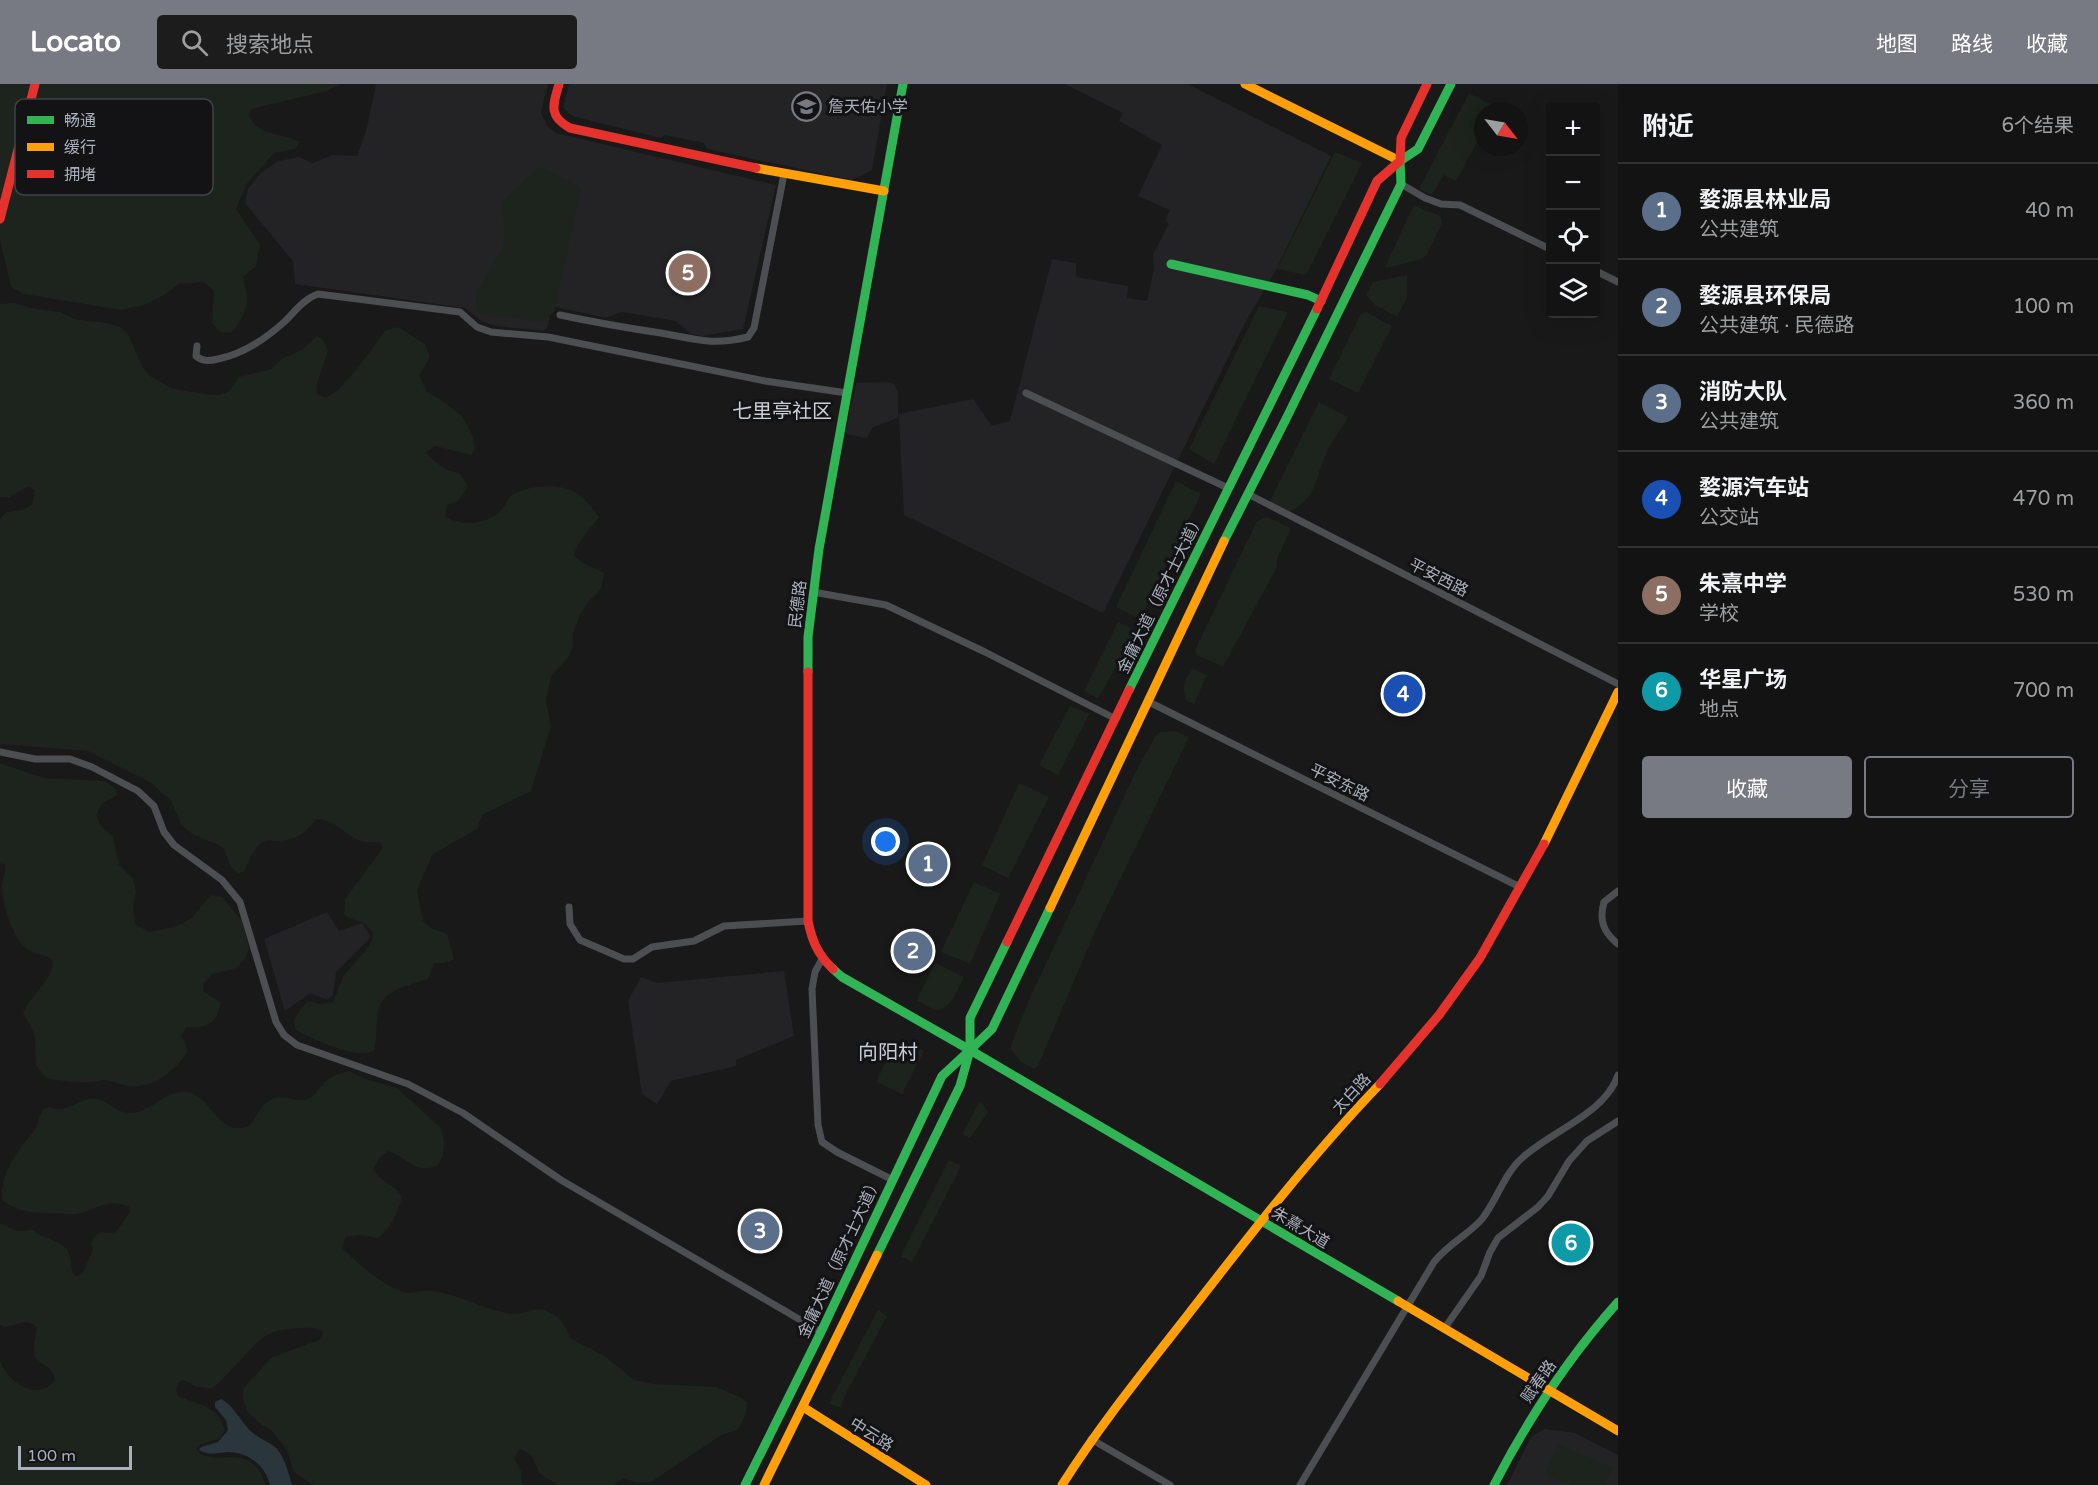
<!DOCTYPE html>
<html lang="zh">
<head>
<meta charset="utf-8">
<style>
	:root { --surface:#131313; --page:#1c1c1c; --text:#f1f3f6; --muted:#9d9ea0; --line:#323233; --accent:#777a82 }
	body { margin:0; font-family:"Varela Round","Noto Sans SC",sans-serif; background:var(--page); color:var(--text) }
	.controls { position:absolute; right:18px; top:18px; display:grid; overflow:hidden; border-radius:6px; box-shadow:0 6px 24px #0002 }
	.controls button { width:54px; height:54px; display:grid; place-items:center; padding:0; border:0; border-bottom:2px solid var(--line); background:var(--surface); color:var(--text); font:30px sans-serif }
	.compass { position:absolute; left:1474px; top:18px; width:54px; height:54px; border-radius:50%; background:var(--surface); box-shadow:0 6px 24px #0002; rotate:121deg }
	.scale { position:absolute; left:18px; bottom:15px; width:114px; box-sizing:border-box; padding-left:6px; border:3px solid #a9afbb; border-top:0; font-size:16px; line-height:21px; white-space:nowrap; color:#a9afbb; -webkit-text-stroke:4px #131315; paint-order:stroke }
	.you { position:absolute; left:886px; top:758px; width:21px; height:21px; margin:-15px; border:4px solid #fff; border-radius:50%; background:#1a73e8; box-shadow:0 0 0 9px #1a73e833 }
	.badge { display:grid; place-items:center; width:39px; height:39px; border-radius:50%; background:var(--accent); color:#fff; font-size:20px; font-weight:700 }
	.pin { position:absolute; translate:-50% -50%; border:3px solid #fff; box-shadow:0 2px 6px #0006 }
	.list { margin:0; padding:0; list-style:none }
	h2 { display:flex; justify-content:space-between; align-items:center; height:78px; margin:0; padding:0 24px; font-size:26px }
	h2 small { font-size:20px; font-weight:400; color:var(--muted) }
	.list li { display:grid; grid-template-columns:39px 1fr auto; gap:18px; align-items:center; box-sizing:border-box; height:96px; padding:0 24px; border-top:2px solid var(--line) }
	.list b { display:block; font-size:22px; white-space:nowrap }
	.list p { margin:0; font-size:20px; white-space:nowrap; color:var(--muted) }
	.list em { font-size:20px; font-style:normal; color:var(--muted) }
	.actions { display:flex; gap:12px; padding:18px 24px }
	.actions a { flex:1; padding:14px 0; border:2px solid var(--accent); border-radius:6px; text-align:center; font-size:21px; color:var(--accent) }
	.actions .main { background:var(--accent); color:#fff }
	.icon { flex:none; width:33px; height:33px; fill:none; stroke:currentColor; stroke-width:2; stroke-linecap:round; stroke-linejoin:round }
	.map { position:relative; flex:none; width:1618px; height:1401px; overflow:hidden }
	header { display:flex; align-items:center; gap:36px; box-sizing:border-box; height:84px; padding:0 30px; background:var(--accent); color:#fff }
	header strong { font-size:28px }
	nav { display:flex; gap:33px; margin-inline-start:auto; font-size:21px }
	.search { width:420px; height:54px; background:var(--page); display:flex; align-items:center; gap:15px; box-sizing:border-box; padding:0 21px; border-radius:6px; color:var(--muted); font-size:22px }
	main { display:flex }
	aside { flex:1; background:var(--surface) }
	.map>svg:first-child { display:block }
	.built { fill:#232325 }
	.green { fill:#1c241d }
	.water { fill:#2a353c }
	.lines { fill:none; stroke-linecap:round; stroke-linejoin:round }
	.street { stroke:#4d4e52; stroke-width:7 }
	.fast { stroke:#30b455; stroke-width:9 }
	.slow { stroke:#ff9f0a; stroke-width:9 }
	.jam { stroke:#e5322d; stroke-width:9 }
	.labels { text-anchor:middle; stroke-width:6; stroke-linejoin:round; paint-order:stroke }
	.poi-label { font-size:16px; fill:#a9afbb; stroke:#131315; text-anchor:start }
	.street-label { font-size:16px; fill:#a9afbb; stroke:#131315 }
	.quarter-label { font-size:20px; fill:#caced7; stroke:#131315 }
	.key { fill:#131315; stroke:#404247; stroke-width:1.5 }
	.key-label { font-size:16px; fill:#a9afbb }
</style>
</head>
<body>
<header>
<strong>Locato</strong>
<div class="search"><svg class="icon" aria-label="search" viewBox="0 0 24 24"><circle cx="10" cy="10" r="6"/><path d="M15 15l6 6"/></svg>搜索地点</div>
<nav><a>地图</a><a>路线</a><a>收藏</a></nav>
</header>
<main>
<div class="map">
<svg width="1618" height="1401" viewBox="0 0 1618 1401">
	<rect width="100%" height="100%" fill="#191919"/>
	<g class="built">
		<path d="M376,0h172l-7,29 6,13 9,7 220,52 -33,144 -41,7 -11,-2 -15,-13 -54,-9 -16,6 -55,-12 -3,20 -5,5 -47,-5 -15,-5 -16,-13 -170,-24 -2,-23 -48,-58 3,-14 12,-15 18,-13 22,-4 12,6 21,-8 24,1 10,-28z"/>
		<path d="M569,0h318l-15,86 -20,10 -145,-31 -3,-6 -39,-8 -4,3 -86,-21 -7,-4 -5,-6z"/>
		<path d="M1065,0h122l144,72 -55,114 -31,53 -142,290 -199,-98 -5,-101 74,-15 19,27 18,-5 42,-162 24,4v14l52,9 -1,12 20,3 7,-32 -1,-15 16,-30 -4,-3 5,-11 -32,-14 24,-51 -43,-24 4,-8z"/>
		<path d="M886,298l7,1 5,9v26l-25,9 -6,11 -22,-4 11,-51z"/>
		<path d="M327,828l12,19 23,-8 9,14 -35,35 -3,23 -6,5 -17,-7 -25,18 -21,-72z"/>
		<path d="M784,887l10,65 -58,24v6l-65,15 -14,23 -15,-10 -14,-93 13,-24 16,6z"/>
		<path d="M1544,1345l31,4 43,22v30h-111l24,-48z"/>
	</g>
	<g class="green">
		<path d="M0,0h341l-14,7 -76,18 -2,7c10,21 34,17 51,26l-5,7 -21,4 -28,32 -10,24 24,35 -4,22 -13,11c7,27 5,33 -11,56l-12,-1 -8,-9 2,-32 -11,-9 -24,2 -15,11 -20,10 -23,5 -97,-16 -13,-7 -11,-47z"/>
		<path d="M1469,9l21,11 1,7h-8v20l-27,50 -12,-6 -12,20 -13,-6z"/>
		<path d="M1335,68l27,11 -56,112 -29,-6z"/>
		<path d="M544,84l33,17 4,4 -27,123 -8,8 -9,1 -55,-7 -6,-4v-18l26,-41c6,-21 -1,-30 0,-49l34,-32z"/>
		<path d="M1414,121l26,11 2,5 -1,4 -15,31 -8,4 -31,8 -2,-1z"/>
		<path d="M1407,191v23l-10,18 -22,-11 -9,-10 7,-13z"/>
		<path d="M14,219l16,5 31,4 13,7 33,4 15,5 7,8 14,32 7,8 23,13 33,5 14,1 9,-4 10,-14 32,-8 11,-10 21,-10 14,-13 6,4 5,11 -12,35 1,8 9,4 12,-8 19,-21 29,-39 12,-3 27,17 5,13 -11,19 8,16 11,6 24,18 11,20 2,13 -4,6 -36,-9 -9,6 8,9 13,9 12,3 9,13 -10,15 -11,4 -2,11c17,12 45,8 58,-8 3,-4 5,-9 8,-12 13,-11 48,-13 62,-5 11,6 18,15 26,26l-21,27 -4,11c8,10 19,12 30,18l-3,16 -12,12 -9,14 -7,18 -1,16 -4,9 -17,18 -5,25 5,25 -20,65 -49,24 -5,14 -44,25 -16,36 6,31 6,6 18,7 7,25 -10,4h-10l-6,16c-18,6 -47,11 -50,33 -2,14 -1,26 -4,39 -21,8 -60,-11 -79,-22l-1,-10 13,-18 15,3 11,-2 11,-27 22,-25 6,-10 1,-7c-11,-16 -18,-9 -29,-19l1,-15 38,-51 -3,-6c-4,0 -10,1 -15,0 -19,-4 -28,-23 -49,-23 -10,14 -18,20 -36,22 -6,0 -13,-2 -19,2 -8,6 -13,20 -17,29l-6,1 -7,-6 -7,-18 -7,-5 -23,-9 -12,-9 -11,-25 -21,-19 -62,-31 -88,-7v-225l6,-7 17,-2 9,-5 3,-14 -6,-5 -20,11h-9v-193z"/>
		<path d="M1259,222l29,6 -74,152 -25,-15z"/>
		<path d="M1366,228l26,14 -34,67 -29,-14 32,-65z"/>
		<path d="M1319,318l29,15c-7,12 -16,24 -22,37 -12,26 -8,42 -36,58l-20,-11z"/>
		<path d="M1178,398l23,12 -61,125 -24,-12 59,-124z"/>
		<path d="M1267,433l24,11 -14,31v8l-54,100 -26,-12 -2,-5 62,-129z"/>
		<path d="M1118,538l19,9 -39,67 -14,-7z"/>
		<path d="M1193,585l14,6 -13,29 -7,-3c-6,-10 -3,-24 6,-32z"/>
		<path d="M1070,622l19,8 -31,61 -19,-10z"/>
		<path d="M1175,647l14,6 -93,192 -58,137 -4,3 -13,-7 -11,-14 19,-48 107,-229 20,-36 4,-3z"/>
		<path d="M0,679l44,15 61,3 11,8 1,6 -15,9 -6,11 5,11 12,11 6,28 14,14 3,12 -3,17 2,16 14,8 26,-5 16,-8 20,-24 11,2 20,24 7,27 -3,10 -11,11 -23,5 -9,10v7l17,11c0,21 -16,27 -33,25l-6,8 7,15c-12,21 -34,39 -60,36 -7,-1 -15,-5 -22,-6 -6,0 -13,2 -19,2 -13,1 -28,-2 -41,-4l-10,-13 -1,-28 -5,-13 -7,-10c7,-20 32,-33 29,-55 -8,-5 -15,-4 -22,-8 -16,-8 -28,-47 -28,-64 0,-8 4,-12 3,-22l-5,-2z"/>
		<path d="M1019,699l30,14 -41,81 -26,-13z"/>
		<path d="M974,798l26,12 -30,70 -29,-12z"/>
		<path d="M935,879l29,14c-5,9 -14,35 -28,33 -6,-1 -13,-7 -19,-10z"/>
		<path d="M896,958l14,7 4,-3 10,5 -22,43 -26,-12z"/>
		<path d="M349,987l19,9 29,8 44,40 3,14 -1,14 -6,10c-25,8 -27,-8 -49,-15l-7,5 -8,13c7,12 22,16 29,28 -4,16 -11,30 -24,41l-19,-3 -14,2 -2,12c18,17 37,34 60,43 9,3 18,-2 27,-1 28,2 57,21 85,23 15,0 21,-10 36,-1 11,6 15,13 19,25l36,19 28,23 19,4 63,3 22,9 10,7 -4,15 -6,11 -18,7 -69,46 -14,1 -13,-5 -11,7h-55l-18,-11 -9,-19 -11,-6 -6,9 7,13 1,14h-209l-19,-13 -7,-22 -15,-19 -14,-9 -10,-10 -5,-12v-11l28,-31 51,-19 1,-7c-10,-6 -16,-4 -27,-4 -9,1 -19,2 -27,6 -20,11 -38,41 -58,55l-16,-3 -11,-6 -5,2 -3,8 3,7c20,7 42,11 46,34l-7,8 -19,6 -3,4c19,23 53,-13 70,36h-266v-124c9,21 36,42 55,19 -2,-16 -19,-15 -21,-27 -1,-8 2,-18 3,-25 -9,-12 -21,-2 -33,-1l-4,-2v-102c7,3 14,8 22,8 1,0 9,-1 9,-1 3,1 6,4 9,5 24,10 31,9 32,38l4,3 6,-2 11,-24 -2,-6 3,-7 7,-5 9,1 6,-1 14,-20 -1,-5c-22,-11 -34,5 -54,7 -8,1 -16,-1 -24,-1 -19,0 -33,-1 -49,-13 -2,-28 16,-50 32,-69 5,-7 4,-16 10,-22l6,-2c13,8 26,-6 39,-8 19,-2 26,15 42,14 19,-1 31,-19 50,-21 28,-4 35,44 64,35 10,-3 12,-17 20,-23 16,-13 25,-2 39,-4 10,-2 14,-11 21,-18 6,-6 15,-9 24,-11z"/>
		<path d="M980,1017l8,11 -18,26 -8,-4z"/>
		<path d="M949,1076l12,6 -49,96 -11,-6z"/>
		<path d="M878,1226l9,6 -44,83 -1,9 -12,-4 2,-7z"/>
		<path d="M1558,1360l54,24 -7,17h-34l-26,-11z"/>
	</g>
	<path class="water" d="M221,1315c13,6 20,24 32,34 9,8 21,10 27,20 6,9 9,22 12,32h-22c-5,-20 -22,-33 -43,-33 -10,1 -18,4 -28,-2l2,-3 17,-5 10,-12 -2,-10 -11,-13v-5z"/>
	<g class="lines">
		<g class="street">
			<path d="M1401,100l24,14 16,6 19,1 90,44"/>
			<path d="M1596,187l22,11"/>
			<path d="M560,231c33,7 67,13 101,18 35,6 50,13 87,4l6,-9 30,-154"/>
			<path d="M197,262l-1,10c7,6 14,5 22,3 25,-5 46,-19 65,-36 11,-10 20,-24 35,-29l142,18 17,15 14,5 57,5 217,44 82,12"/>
			<path d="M1026,309l202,95"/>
			<path d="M1248,410l370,190"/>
			<path d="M813,508l73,13 99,47 131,67"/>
			<path d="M1149,618l371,185"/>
			<path d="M0,668l35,7h35l22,8 46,24 16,15 10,26 10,13 48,35 18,22 36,120 8,13 13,10 111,39 55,29 98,67 260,152"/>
			<path d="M1618,807l-14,11c-5,18 -1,30 14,42"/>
			<path d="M569,823l1,17 10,16 44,19h9l19,-12 42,-6 30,-15 84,-5"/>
			<path d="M822,875l-7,13 -3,17 6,136 4,17 15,10 56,28"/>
			<path d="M1444,1245l37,-53 9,-24 8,-14 40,-31 10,-11 21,-35 18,-20 31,-20"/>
			<path d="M1091,1355l79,46"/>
			<path d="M1300,1401l134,-223c15,-19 33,-26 48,-43 15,-19 22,-45 40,-61 29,-27 83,-44 96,-83"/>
		</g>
		<g class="fast">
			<path d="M1171,180l137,31 13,6"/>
			<path d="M1224,457l62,-122 115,-235 -1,-23 18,-12 33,-65"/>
			<path d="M808,588v-35l11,-88 84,-465"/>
			<path d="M1129,606l188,-381"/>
			<path d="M833,885l9,8 128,73"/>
			<path d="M970,966l428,251"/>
			<path d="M877,1171l83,-169 10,-36 22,-21 58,-121"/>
			<path d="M745,1401l76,-153 121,-256 28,-26v-32l37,-76"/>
			<path d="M1494,1401c34,-66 74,-127 124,-183"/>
		</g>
		<g class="slow">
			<path d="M1245,0l155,77"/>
			<path d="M756,84l128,23"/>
			<path d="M1544,760l74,-152"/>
			<path d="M1050,824l174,-367"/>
			<path d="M1398,1217l220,130"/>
			<path d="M803,1323l123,78"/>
			<path d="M764,1401l113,-230"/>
			<path d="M1062,1401c38,-60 81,-113 125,-169 62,-80 123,-159 193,-232"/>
		</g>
		<g class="jam">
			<path d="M559,0c-6,21 -11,32 11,44l186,40"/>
			<path d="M0,135l35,-135"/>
			<path d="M1317,225l60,-128 23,-20 1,-23 26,-54"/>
			<path d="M808,588v249c4,20 10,34 25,48"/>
			<path d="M1007,858l122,-252"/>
			<path d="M1380,1000l59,-69 41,-57 64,-114"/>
		</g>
	</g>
	<defs>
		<symbol id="school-ring" viewBox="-11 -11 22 22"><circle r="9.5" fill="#131315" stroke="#777a82" stroke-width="1.5"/><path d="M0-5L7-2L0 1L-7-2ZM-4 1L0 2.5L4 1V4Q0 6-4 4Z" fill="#777a82"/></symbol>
	</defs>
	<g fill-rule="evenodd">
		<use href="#school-ring" x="790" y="6" width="33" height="33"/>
	</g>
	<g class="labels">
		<g class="poi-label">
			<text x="828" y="28">詹天佑小学</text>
		</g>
		<g class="street-label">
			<text transform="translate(1439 493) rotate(27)" y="6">平安西路</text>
			<text transform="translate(1160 509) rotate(-64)" y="6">金庸大道（原才士大道）</text>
			<text transform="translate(797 520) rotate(-83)" y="6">民德路</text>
			<text transform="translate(1340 698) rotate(26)" y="6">平安东路</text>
			<text transform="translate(1351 1009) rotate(-47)" y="6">太白路</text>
			<text transform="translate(1301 1143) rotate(31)" y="6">朱熹大道</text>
			<text transform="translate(839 1173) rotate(-65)" y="6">金庸大道（原才士大道）</text>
			<text transform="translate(1538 1297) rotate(-55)" y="6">赋春路</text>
			<text transform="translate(872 1350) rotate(32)" y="6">中云路</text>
		</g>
		<g class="quarter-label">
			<text x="782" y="334">七里亭社区</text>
			<text x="888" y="975">向阳村</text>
		</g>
	</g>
	<rect x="15" y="15" width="198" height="96" rx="9" class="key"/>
	<rect x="27" y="32" width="27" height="8" fill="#30b455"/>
	<rect x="27" y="59" width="27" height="8" fill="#ff9f0a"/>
	<rect x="27" y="86" width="27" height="8" fill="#e5322d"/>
	<g class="key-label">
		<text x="64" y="42">畅通</text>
		<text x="64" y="69">缓行</text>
		<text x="64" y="96">拥堵</text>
	</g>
</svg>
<div class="controls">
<button>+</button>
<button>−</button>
<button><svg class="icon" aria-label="locate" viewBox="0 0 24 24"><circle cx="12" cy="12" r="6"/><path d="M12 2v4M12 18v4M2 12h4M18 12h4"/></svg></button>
<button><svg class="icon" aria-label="layers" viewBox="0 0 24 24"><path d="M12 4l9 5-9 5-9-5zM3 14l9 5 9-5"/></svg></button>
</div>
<svg class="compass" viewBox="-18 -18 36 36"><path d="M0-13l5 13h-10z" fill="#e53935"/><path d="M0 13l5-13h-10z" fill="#9d9ea0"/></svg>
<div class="scale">100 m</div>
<div class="you"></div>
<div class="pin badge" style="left:928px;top:780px;background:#5c6f8a">1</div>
<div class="pin badge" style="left:913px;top:867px;background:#5c6f8a">2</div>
<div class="pin badge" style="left:760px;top:1147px;background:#5c6f8a">3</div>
<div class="pin badge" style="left:1403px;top:610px;background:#1a4fb4">4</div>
<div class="pin badge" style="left:688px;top:189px;background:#8d6e63">5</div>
<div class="pin badge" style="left:1571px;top:1159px;background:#0f9aa8">6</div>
</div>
<aside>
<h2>附近<small>6个结果</small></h2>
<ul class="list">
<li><span class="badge" style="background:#5c6f8a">1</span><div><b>婺源县林业局</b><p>公共建筑</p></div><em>40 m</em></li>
<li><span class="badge" style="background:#5c6f8a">2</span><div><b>婺源县环保局</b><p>公共建筑 · 民德路</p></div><em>100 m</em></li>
<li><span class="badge" style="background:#5c6f8a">3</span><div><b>消防大队</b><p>公共建筑</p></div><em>360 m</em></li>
<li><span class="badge" style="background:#1a4fb4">4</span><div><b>婺源汽车站</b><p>公交站</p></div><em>470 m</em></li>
<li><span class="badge" style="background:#8d6e63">5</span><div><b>朱熹中学</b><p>学校</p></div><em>530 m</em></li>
<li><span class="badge" style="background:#0f9aa8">6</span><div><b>华星广场</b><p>地点</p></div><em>700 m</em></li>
</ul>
<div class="actions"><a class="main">收藏</a><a>分享</a></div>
</aside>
</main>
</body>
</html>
